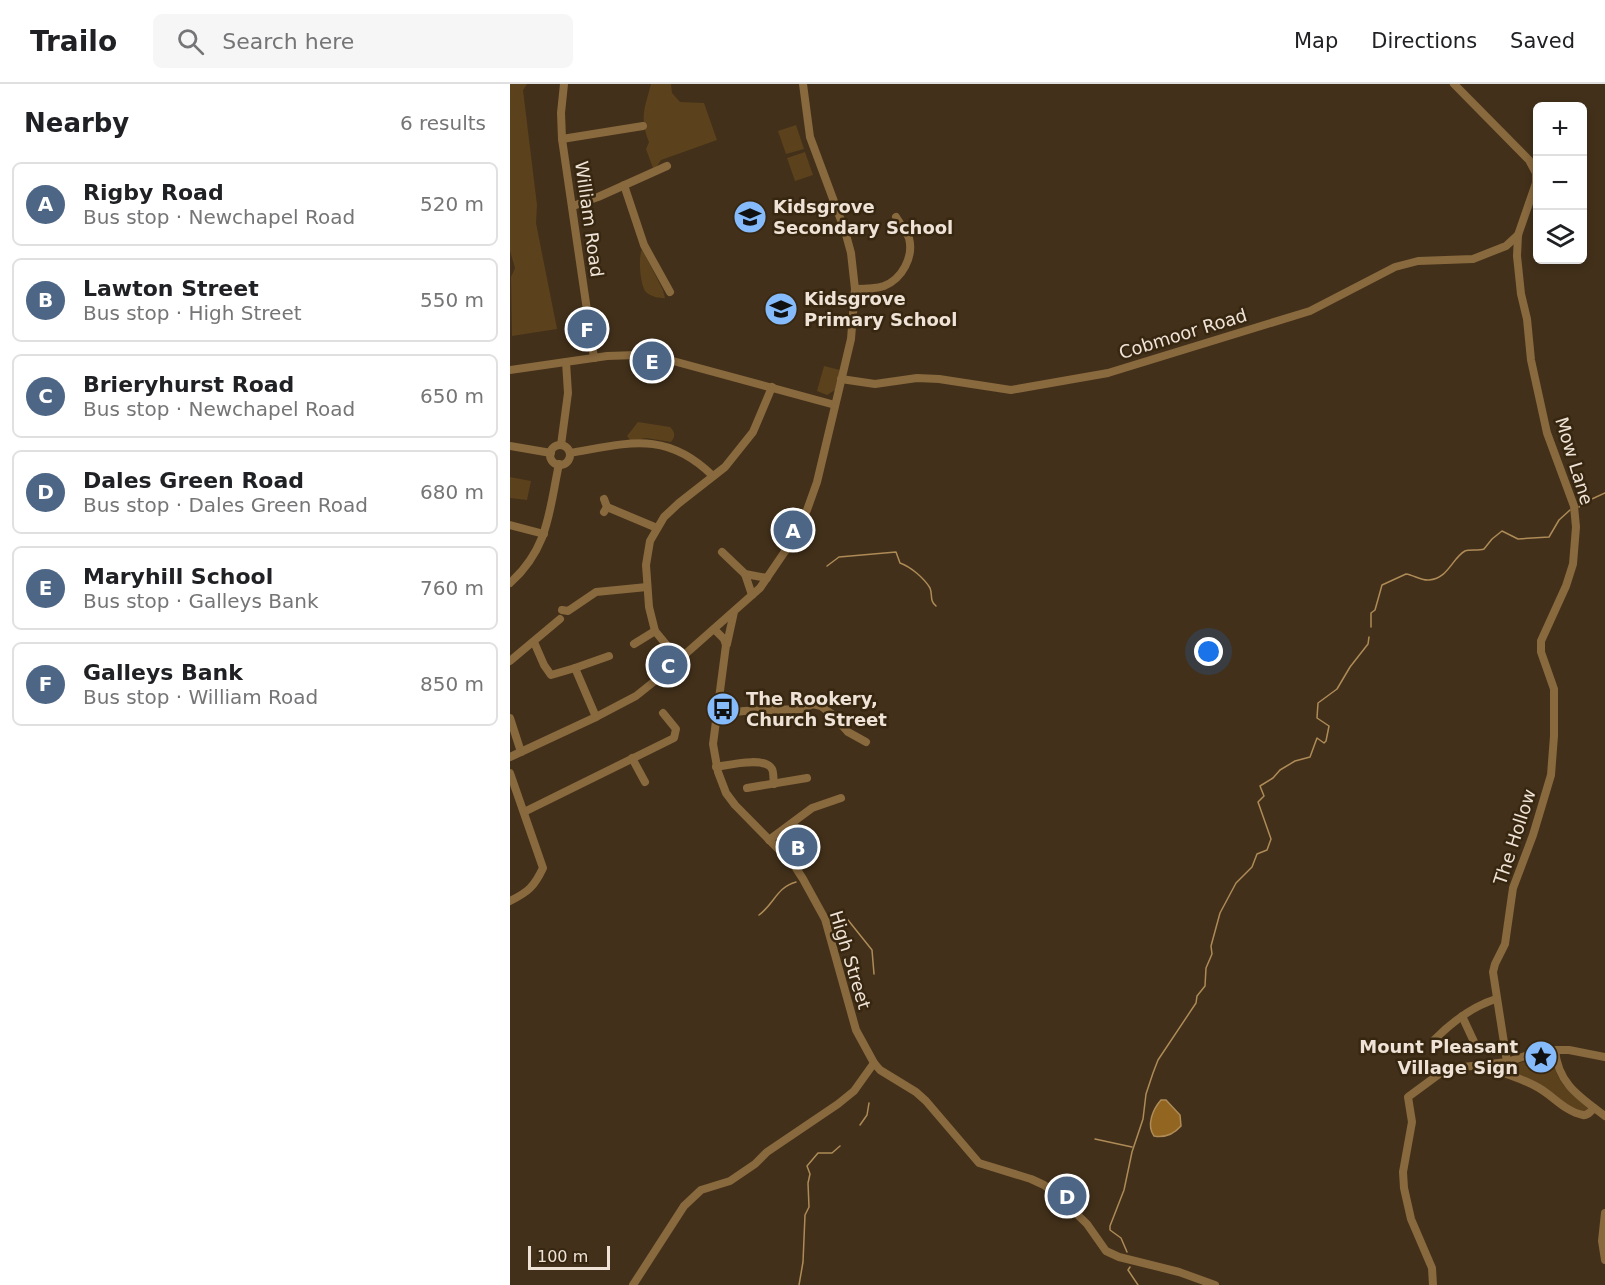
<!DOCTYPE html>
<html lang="en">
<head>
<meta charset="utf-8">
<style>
	:root { --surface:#fff; --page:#f6f6f6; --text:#202124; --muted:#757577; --line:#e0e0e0; --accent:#4d6685 }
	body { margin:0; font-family:"DejaVu Sans",sans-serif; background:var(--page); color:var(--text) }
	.controls { position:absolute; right:18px; top:18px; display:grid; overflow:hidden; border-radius:9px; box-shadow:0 3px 9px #0003 }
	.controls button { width:54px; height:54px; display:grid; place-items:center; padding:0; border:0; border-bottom:2px solid var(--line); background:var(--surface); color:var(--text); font:30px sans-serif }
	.scale { position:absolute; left:18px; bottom:15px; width:82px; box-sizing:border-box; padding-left:6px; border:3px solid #eee3d6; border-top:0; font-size:16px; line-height:21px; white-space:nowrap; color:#eee3d6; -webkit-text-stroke:4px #372610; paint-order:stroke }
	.you { position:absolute; left:699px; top:568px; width:21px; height:21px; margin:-15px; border:4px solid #fff; border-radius:50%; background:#1a73e8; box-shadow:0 0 0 9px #1a73e833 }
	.badge { display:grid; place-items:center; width:39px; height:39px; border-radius:50%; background:var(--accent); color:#fff; font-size:20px; font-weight:700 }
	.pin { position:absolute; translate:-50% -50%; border:3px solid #fff; box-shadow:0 2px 6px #0006 }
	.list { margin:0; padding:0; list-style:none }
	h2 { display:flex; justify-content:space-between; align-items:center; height:78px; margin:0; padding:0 24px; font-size:26px }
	h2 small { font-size:20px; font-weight:400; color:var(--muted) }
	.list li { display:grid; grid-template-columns:39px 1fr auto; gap:18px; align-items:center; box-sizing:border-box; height:84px; margin:0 12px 12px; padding:0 12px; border:2px solid var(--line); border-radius:9px }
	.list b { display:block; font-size:22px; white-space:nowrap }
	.list p { margin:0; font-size:20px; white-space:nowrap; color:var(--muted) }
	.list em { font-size:20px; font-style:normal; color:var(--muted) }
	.icon { flex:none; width:33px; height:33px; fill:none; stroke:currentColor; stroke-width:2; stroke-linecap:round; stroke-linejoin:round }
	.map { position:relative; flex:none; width:1095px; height:1201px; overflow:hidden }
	header { display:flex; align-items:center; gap:36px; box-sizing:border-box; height:84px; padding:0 30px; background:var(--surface); border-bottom:2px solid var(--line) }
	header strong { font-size:28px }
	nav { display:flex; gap:33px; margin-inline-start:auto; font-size:21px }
	.search { width:420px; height:54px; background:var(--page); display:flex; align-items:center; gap:15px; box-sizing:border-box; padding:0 21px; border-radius:9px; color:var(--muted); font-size:22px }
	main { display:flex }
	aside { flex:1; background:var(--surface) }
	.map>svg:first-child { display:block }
	.green { fill:#5b411c }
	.water { fill:#926521; stroke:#ae8b57; stroke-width:1.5 }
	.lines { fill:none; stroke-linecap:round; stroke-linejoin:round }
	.stream { stroke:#ae8b57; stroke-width:1.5 }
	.minor { stroke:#89693e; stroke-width:8 }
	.labels { text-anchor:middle; stroke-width:5; stroke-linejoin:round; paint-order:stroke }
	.poi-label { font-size:18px; font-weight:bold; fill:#eee3d6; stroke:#372610; text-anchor:start }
	.street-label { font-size:18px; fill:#eee3d6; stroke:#372610 }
</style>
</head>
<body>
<header>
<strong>Trailo</strong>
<div class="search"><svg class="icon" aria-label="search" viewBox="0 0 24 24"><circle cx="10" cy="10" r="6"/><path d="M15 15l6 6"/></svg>Search here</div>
<nav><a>Map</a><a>Directions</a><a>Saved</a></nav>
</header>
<main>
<aside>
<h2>Nearby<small>6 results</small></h2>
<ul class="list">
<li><span class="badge">A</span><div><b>Rigby Road</b><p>Bus stop · Newchapel Road</p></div><em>520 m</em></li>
<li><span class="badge">B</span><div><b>Lawton Street</b><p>Bus stop · High Street</p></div><em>550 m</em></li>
<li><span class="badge">C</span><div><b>Brieryhurst Road</b><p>Bus stop · Newchapel Road</p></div><em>650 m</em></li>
<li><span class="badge">D</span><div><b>Dales Green Road</b><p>Bus stop · Dales Green Road</p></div><em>680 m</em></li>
<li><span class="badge">E</span><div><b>Maryhill School</b><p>Bus stop · Galleys Bank</p></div><em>760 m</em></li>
<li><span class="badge">F</span><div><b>Galleys Bank</b><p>Bus stop · William Road</p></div><em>850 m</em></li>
</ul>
</aside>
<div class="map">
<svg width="1095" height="1201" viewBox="0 0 1095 1201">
	<rect width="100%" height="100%" fill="#42301a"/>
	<g class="green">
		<path d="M0,0h17l-4,6 14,115 -1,18 21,106 -45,7 -1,-59 4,-9 -5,-17z"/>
		<path d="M141,0h20l1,9 8,9 24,1 13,37 -56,20 -4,6 -4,2 -7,-19 3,-7c-10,-25 -4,-34 2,-58z"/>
		<path d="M286,41l8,24 -18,5 -8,-23z"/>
		<path d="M295,68l8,23 -18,6 -8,-23z"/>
		<path d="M132,165l21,41 2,8c-6,0 -14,-1 -19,-6 -6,-6 -8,-35 -4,-43z"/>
		<path d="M314,282l16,4 -5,20 -8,5 -10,-4z"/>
		<path d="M128,338l32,5c5,5 6,9 1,15l-25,-4 -15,3 -4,-5z"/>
		<path d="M0,393l21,4 -4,19 -17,-2z"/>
		<path d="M1035,971l5,2c11,30 15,31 39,52l-4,4 -95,-46 13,-1v2z"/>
	</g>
	<path class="water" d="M651,1016h5l14,15 1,11c-7,8 -16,12 -27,10 -8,-11 -1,-27 7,-36z"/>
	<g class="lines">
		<g class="stream">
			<path d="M1069,423l2,-3 24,-11"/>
			<path d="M317,482l12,-9 57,-5 4,11c11,4 24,15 30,25 3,7 -1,12 6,18"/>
			<path d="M861,543v-14l4,-3 7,-25 24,-11c8,1 15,7 23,6 20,-2 23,-22 36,-29 5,-2 13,0 19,-2l8,-10 10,-8 16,8 31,-2 10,-17 11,-10"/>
			<path d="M249,831c15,-11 18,-28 37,-33"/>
			<path d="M338,836l24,30 2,24"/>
			<path d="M350,1041l7,-10 2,-12"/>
			<path d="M585,1055l37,8"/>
			<path d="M617,1168l-6,-14 -11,-8v-4l14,-36 8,-38 11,-33 3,-25 7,-21 5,-13 38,-57 1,-7 8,-10 1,-18 6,-14 -1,-8 9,-33 16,-30 16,-16 5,-13 10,-4 4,-11 -13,-37 6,-6 -4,-10 13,-8 7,-8 15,-9 15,-4 7,-19 7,5 2,-2 3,-15 -12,-8 1,-15 19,-14 13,-22 18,-23 1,-7"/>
			<path d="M620,1183l-2,3 10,15"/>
			<path d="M289,1201l4,-23 2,-47 4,-8 -1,-24 2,-9 -3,-8 11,-13h14l8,-7"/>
		</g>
		<g class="minor">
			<path d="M54,0l-3,29 1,26 32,219"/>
			<path d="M944,0l75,76 7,13v10l-18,52 -1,21 4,38 6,25 4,41 16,73 27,73 2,21 -3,37 -7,22 -25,55v11l13,37v47l-3,39 -18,60 -20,53 -8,56 -10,20 -2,8 14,90"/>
			<path d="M52,55l81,-13"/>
			<path d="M114,101l20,60 26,47"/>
			<path d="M63,122l25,-9 69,-31"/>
			<path d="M345,205c10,0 20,0 29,-3 18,-7 30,-29 25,-48 -3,-7 -9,-14 -13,-21"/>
			<path d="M0,286l97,-14 30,-1 25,3 48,13 125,34"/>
			<path d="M331,295l34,5 42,-6 22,1 72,11 97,-17 202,-62 85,-44 23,-6 55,-2 33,-13 12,-11"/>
			<path d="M51,361l7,-52 -2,-31"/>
			<circle cx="50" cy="371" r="10"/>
			<path d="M0,362l41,7"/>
			<path d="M60,369c59,-10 96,-23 143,23"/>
			<path d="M97,423l50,21"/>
			<path d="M94,428l3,-5 -3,-8"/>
			<path d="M0,441l34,9"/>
			<path d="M212,468l23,22 7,21"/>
			<path d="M235,490l22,4"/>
			<path d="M0,499c39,-35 39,-72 49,-119"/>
			<path d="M52,526l6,1 28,-19 51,-5"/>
			<path d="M204,545l10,10 2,6 -13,99 5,28 8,21 9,12 59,60 9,14 22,40 31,111 18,33 6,7 36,22 10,9 53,62 52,16 13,6 12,9 31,30 19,27 13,6 60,15 36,13"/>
			<path d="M24,558l10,23 7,10 24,-7 21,49"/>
			<path d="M124,560l21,-13"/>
			<path d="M217,560l7,-32"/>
			<path d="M169,576l-24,-29 -6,-24 -3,-42 4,-24 14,-24 15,-14 46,-36 28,-35 19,-45"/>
			<path d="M0,577l50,-42"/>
			<path d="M65,584l34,-12"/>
			<path d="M208,630l26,-3 57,-2 12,-5 8,2 12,9 15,17 18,10"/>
			<path d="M0,634l11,34"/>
			<path d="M0,673l86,-40 40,-21 20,-16 104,-92 30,-44 17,-34 10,-28 34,-143 4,-50 -4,-36 -6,-22 -35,-94 -7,-53"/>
			<path d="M122,674l13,24"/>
			<path d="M206,683c13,-2 49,-11 56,2 2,4 1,10 2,15"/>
			<path d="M0,689l33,95c-9,19 -15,24 -33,33"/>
			<path d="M237,704l60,-10"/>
			<path d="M14,728l150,-74 2,-9 -13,-16"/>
			<path d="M259,756l43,-32 29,-10"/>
			<path d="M952,932l14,30"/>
			<path d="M924,956c17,-17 39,-34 62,-41"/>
			<path d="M1045,966c3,34 25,47 50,66"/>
			<path d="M972,982c19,6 40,12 57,22 14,8 27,24 44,27 5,1 8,-4 11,-7"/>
			<path d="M1095,1129l-3,28 3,19"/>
			<path d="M123,1201l51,-79 17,-16 29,-9 25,-17 12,-12 71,-48 16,-13 20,-28"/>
			<path d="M923,1201l-1,-17 -21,-49 -7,-31 -1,-16 9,-50 -4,-25 38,-28 61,-7 33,-11 15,-1h14l36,7"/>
		</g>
	</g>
	<defs>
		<symbol id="school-disc" viewBox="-11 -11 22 22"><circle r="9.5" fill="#85bbfb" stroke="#372610"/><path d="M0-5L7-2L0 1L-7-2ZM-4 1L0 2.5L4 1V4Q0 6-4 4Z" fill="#111"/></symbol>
		<symbol id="bus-disc" viewBox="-11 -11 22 22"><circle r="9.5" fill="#85bbfb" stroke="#372610"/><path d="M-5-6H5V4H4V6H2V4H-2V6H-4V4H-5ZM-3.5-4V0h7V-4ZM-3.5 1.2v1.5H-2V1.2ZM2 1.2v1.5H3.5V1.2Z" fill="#111"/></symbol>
		<symbol id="sight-disc" viewBox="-11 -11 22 22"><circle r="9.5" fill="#85bbfb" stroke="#372610"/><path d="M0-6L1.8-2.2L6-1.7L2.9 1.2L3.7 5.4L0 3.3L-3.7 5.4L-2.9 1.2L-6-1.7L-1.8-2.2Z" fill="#111"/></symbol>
	</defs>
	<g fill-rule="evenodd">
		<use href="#school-disc" x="221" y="114" width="38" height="38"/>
		<use href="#school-disc" x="252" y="206" width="38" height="38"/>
		<use href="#bus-disc" x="194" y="606" width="38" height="38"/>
		<use href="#sight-disc" x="1012" y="954" width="38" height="38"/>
	</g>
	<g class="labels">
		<g class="poi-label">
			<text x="263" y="129">Kidsgrove<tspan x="263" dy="21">Secondary School</tspan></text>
			<text x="294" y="221">Kidsgrove<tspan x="294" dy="21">Primary School</tspan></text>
			<text x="236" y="621">The Rookery,<tspan x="236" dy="21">Church Street</tspan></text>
			<text x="1008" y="969" text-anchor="end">Mount Pleasant<tspan x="1008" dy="21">Village Sign</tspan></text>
		</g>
		<g class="street-label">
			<text transform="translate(79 135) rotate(82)" y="6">William Road</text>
			<text transform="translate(673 250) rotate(-17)" y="6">Cobmoor Road</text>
			<text transform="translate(1064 377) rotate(73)" y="6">Mow Lane</text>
			<text transform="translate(1005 753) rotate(-72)" y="6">The Hollow</text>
			<text transform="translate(340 876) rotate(73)" y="6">High Street</text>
		</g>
	</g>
</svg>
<div class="controls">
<button>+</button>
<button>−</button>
<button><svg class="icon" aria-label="layers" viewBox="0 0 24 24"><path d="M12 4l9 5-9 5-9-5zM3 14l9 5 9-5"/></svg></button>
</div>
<div class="scale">100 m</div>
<div class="you"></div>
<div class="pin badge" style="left:283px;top:446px">A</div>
<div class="pin badge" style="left:288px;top:763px">B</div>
<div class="pin badge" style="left:158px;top:581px">C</div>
<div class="pin badge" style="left:557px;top:1112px">D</div>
<div class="pin badge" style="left:142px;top:277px">E</div>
<div class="pin badge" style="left:77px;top:245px">F</div>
</div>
</main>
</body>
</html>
